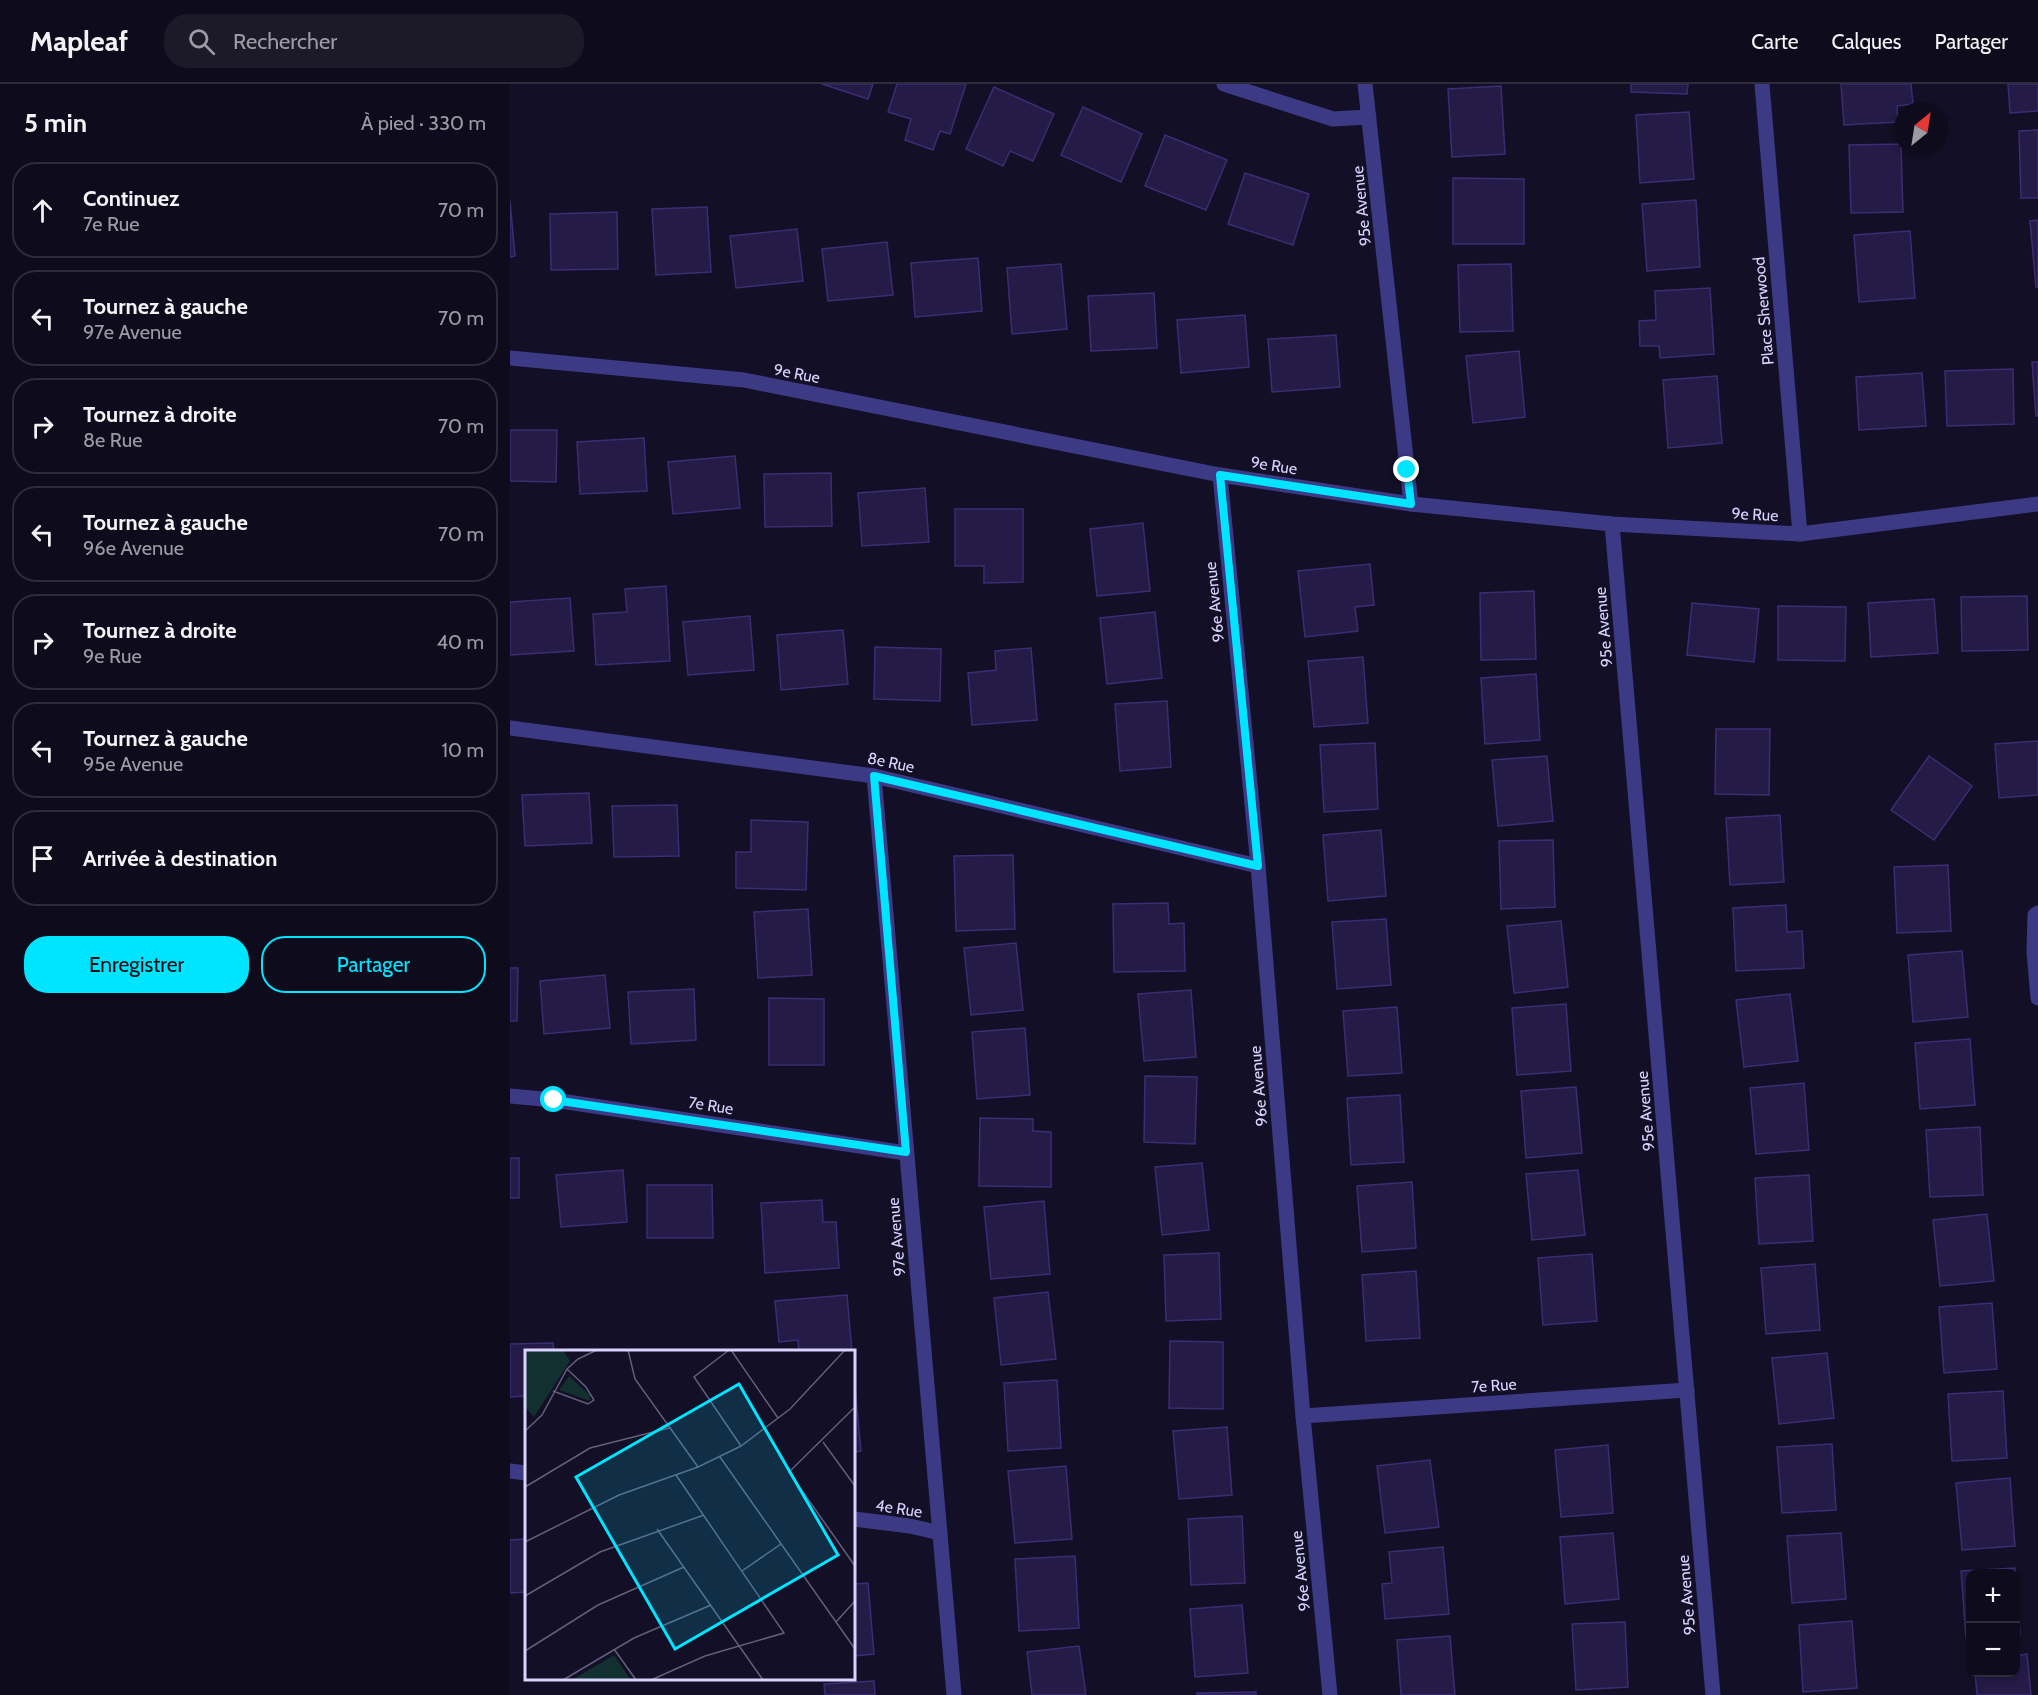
<!DOCTYPE html>
<html lang="fr">
<head>
<meta charset="utf-8">
<style>
	:root { --surface:#0e0b1c; --page:#1c1929; --text:#f1f3f6; --muted:#9b9ba3; --line:#2e2b3b; --accent:#00e5ff }
	body { margin:0; font-family:Cabin,sans-serif; background:var(--page); color:var(--text) }
	.controls { position:absolute; right:18px; bottom:18px; display:grid; overflow:hidden; border-radius:12px; box-shadow:0 3px 9px #0003 }
	.controls button { width:54px; height:54px; display:grid; place-items:center; padding:0; border:0; border-bottom:2px solid var(--line); background:var(--surface); color:var(--text); font:30px sans-serif }
	.compass { position:absolute; left:1384px; top:18px; width:54px; height:54px; border-radius:50%; background:var(--surface); box-shadow:0 3px 9px #0003; rotate:30deg }
	.stop { position:absolute; width:18px; height:18px; margin:-14px; border:4px solid #00e5ff; border-radius:50%; background:#fff }
	.stop.end { background:#00e5ff; border-color:#fff; box-shadow:0 2px 6px #0008 }
	.list { margin:0; padding:0; list-style:none }
	h2 { display:flex; justify-content:space-between; align-items:center; height:78px; margin:0; padding:0 24px; font-size:26px }
	h2 small { font-size:20px; font-weight:400; color:var(--muted) }
	.list li { display:grid; grid-template-columns:39px 1fr auto; gap:18px; align-items:center; box-sizing:border-box; height:96px; margin:0 12px 12px; padding:0 12px; border:2px solid var(--line); border-radius:24px }
	.list b { display:block; font-size:22px; white-space:nowrap }
	.list p { margin:0; font-size:20px; white-space:nowrap; color:var(--muted) }
	.list em { font-size:20px; font-style:normal; color:var(--muted) }
	.actions { display:flex; gap:12px; padding:18px 24px }
	.actions a { flex:1; padding:14px 0; border:2px solid var(--accent); border-radius:24px; text-align:center; font-size:21px; color:var(--accent) }
	.actions .main { background:var(--accent); color:#111 }
	.icon { flex:none; width:33px; height:33px; fill:none; stroke:currentColor; stroke-width:2; stroke-linecap:round; stroke-linejoin:round }
	.map { position:relative; flex:none; width:1528px; height:1611px; overflow:hidden }
	header { display:flex; align-items:center; gap:36px; box-sizing:border-box; height:84px; padding:0 30px; background:var(--surface); border-bottom:2px solid var(--line) }
	header strong { font-size:28px }
	nav { display:flex; gap:33px; margin-inline-start:auto; font-size:21px }
	.search { width:420px; height:54px; background:var(--page); display:flex; align-items:center; gap:15px; box-sizing:border-box; padding:0 21px; border-radius:24px; color:var(--muted); font-size:22px }
	main { display:flex }
	aside { flex:1; background:var(--surface) }
	.map>svg:first-child { display:block }
	.building { fill:#241b47; stroke:#3b2d73; stroke-width:1.5 }
	.lines { fill:none; stroke-linecap:round; stroke-linejoin:round }
	.minor { stroke:#3d3a85; stroke-width:15 }
	.route { stroke:#00e5ff; stroke-width:8 }
	.labels { text-anchor:middle; stroke-width:5; stroke-linejoin:round; paint-order:stroke }
	.street-label { font-size:16px; fill:#d9d4ff; stroke:#130f26 }
	.inset-road { fill:none; stroke:#625e7d; stroke-width:1.5 }
	.view { fill:#00e5ff; fill-opacity:0.15; stroke:#00e5ff; stroke-width:3 }
	.inset-edge { fill:none; stroke:#d9d4ff; stroke-width:3 }
</style>
</head>
<body>
<header>
<strong>Mapleaf</strong>
<div class="search"><svg class="icon" aria-label="search" viewBox="0 0 24 24"><circle cx="10" cy="10" r="6"/><path d="M15 15l6 6"/></svg>Rechercher</div>
<nav><a>Carte</a><a>Calques</a><a>Partager</a></nav>
</header>
<main>
<aside>
<h2>5 min<small>À pied · 330 m</small></h2>
<ul class="list">
<li><svg class="icon" aria-label="ahead" viewBox="0 0 24 24"><path d="M12 20V5M6 11l6-6 6 6"/></svg><div><b>Continuez</b><p>7e Rue</p></div><em>70 m</em></li>
<li><svg class="icon" aria-label="left" viewBox="0 0 24 24"><path d="M17 20v-9H6M10 6l-5 5 5 5"/></svg><div><b>Tournez à gauche</b><p>97e Avenue</p></div><em>70 m</em></li>
<li><svg class="icon" aria-label="right" viewBox="0 0 24 24"><path d="M7 20v-9h11M14 6l5 5-5 5"/></svg><div><b>Tournez à droite</b><p>8e Rue</p></div><em>70 m</em></li>
<li><svg class="icon" aria-label="left" viewBox="0 0 24 24"><path d="M17 20v-9H6M10 6l-5 5 5 5"/></svg><div><b>Tournez à gauche</b><p>96e Avenue</p></div><em>70 m</em></li>
<li><svg class="icon" aria-label="right" viewBox="0 0 24 24"><path d="M7 20v-9h11M14 6l5 5-5 5"/></svg><div><b>Tournez à droite</b><p>9e Rue</p></div><em>40 m</em></li>
<li><svg class="icon" aria-label="left" viewBox="0 0 24 24"><path d="M17 20v-9H6M10 6l-5 5 5 5"/></svg><div><b>Tournez à gauche</b><p>95e Avenue</p></div><em>10 m</em></li>
<li><svg class="icon" aria-label="arrive" viewBox="0 0 24 24"><path d="M6 21V4h12l-3 4 3 4H6"/></svg><div><b>Arrivée à destination</b></div></li>
</ul>
<div class="actions"><a class="main">Enregistrer</a><a>Partager</a></div>
</aside>
<div class="map">
<svg width="1528" height="1611" viewBox="0 0 1528 1611">
	<rect width="100%" height="100%" fill="#130f26"/>
	<g class="building">
		<path d="M312,0h51l-5,15z"/>
		<path d="M387,0h69l-16,50 -10,-3 -7,19 -28,-10 6,-21 -23,-7z"/>
		<path d="M1121,0h57l-1,10 -56,-2z"/>
		<path d="M1331,0h70l2,20 -16,2 1,16 -54,3z"/>
		<path d="M1498,0h30v27l-28,2z"/>
		<path d="M991,2l4,68 -53,3 -4,-68z"/>
		<path d="M484,3l60,27 -21,47 -23,-10 -7,15 -37,-17z"/>
		<path d="M573,23l59,27 -21,48 -60,-27z"/>
		<path d="M1179,28l5,67 -54,4 -4,-68z"/>
		<path d="M1528,46v68h-17l-2,-67z"/>
		<path d="M655,51l62,25 -21,50 -61,-24z"/>
		<path d="M1391,60l2,68 -52,1 -2,-68z"/>
		<path d="M735,89l64,21 -16,51 -65,-21z"/>
		<path d="M943,94l71,1v65h-71z"/>
		<path d="M1186,116l4,67 -53,4 -5,-67z"/>
		<path d="M0,117l5,55 -5,1z"/>
		<path d="M197,123l4,65 -55,3 -4,-66z"/>
		<path d="M107,128l1,57 -67,1 -1,-56z"/>
		<path d="M1528,136v67h-2l-6,-66z"/>
		<path d="M287,145l6,52 -67,7 -6,-52z"/>
		<path d="M1400,147l5,67 -56,4 -5,-67z"/>
		<path d="M377,158l6,53 -65,6 -6,-52z"/>
		<path d="M468,174l4,53 -67,6 -4,-54z"/>
		<path d="M551,180l6,65 -55,5 -5,-66z"/>
		<path d="M1001,180l2,67 -53,1 -2,-67z"/>
		<path d="M1200,204l4,66 -54,4 -1,-12h-19l-1,-25 17,-1 -1,-29z"/>
		<path d="M644,209l3,55 -66,3 -3,-55z"/>
		<path d="M735,231l4,52 -68,6 -4,-53z"/>
		<path d="M826,251l4,52 -68,5 -4,-53z"/>
		<path d="M1009,267l6,66 -52,6 -7,-67z"/>
		<path d="M1522,278h6v54h-2z"/>
		<path d="M1503,285l1,55 -67,2 -2,-55z"/>
		<path d="M1412,289l4,53 -67,4 -3,-53z"/>
		<path d="M1207,292l5,67 -54,5 -5,-68z"/>
		<path d="M0,346h47l-1,52 -46,-1z"/>
		<path d="M134,354l3,53 -67,3 -3,-52z"/>
		<path d="M225,372l5,52 -67,6 -5,-52z"/>
		<path d="M321,389l1,53 -67,1 -1,-53z"/>
		<path d="M415,404l4,54 -67,4 -4,-53z"/>
		<path d="M445,425h68v73l-39,1v-17h-29z"/>
		<path d="M633,439l7,68 -53,5 -7,-67z"/>
		<path d="M860,480l4,41 -19,2 3,24 -53,6 -7,-66z"/>
		<path d="M156,502l4,75 -74,4 -3,-51 34,-2 -2,-23z"/>
		<path d="M1024,507l2,68 -55,1 -1,-67z"/>
		<path d="M1517,512l1,54 -66,1 -1,-54z"/>
		<path d="M60,514l4,53 -64,4v-53z"/>
		<path d="M1424,515l4,54 -67,4 -3,-54z"/>
		<path d="M1182,519l67,6 -5,53 -67,-7z"/>
		<path d="M1268,522l68,1 -1,54 -67,-1z"/>
		<path d="M645,528l7,66 -55,6 -7,-66z"/>
		<path d="M240,532l4,54 -66,5 -5,-53z"/>
		<path d="M333,546l5,54 -67,6 -4,-55z"/>
		<path d="M365,563l66,2 -1,52 -66,-2z"/>
		<path d="M521,564l6,72 -65,5 -4,-52 28,-3 -1,-19z"/>
		<path d="M853,573l5,66 -54,4 -6,-66z"/>
		<path d="M1026,590l4,66 -55,4 -4,-66z"/>
		<path d="M657,617l4,66 -51,4 -5,-67z"/>
		<path d="M1206,645h54l-1,66 -54,-1z"/>
		<path d="M1528,657v54l-39,3 -4,-54z"/>
		<path d="M865,659l3,66 -54,3 -4,-67z"/>
		<path d="M1037,672l6,65 -55,5 -6,-66z"/>
		<path d="M1419,672l43,30 -38,54 -43,-30z"/>
		<path d="M79,709l3,50 -67,3 -3,-51z"/>
		<path d="M167,721l2,51 -65,1 -2,-51z"/>
		<path d="M1270,731l4,67 -54,3 -4,-67z"/>
		<path d="M241,736l57,2 -2,68 -70,-2v-36h15z"/>
		<path d="M871,746l5,66 -58,5 -5,-66z"/>
		<path d="M1043,756l2,67 -54,2 -2,-68z"/>
		<path d="M503,771l2,74 -59,2 -2,-75z"/>
		<path d="M1438,781l3,66 -54,2 -3,-66z"/>
		<path d="M658,819l1,21 15,-1 1,48 -71,1 -1,-68z"/>
		<path d="M1276,821l1,27 15,-1 2,37 -68,3 -3,-63z"/>
		<path d="M298,825l4,66 -54,3 -4,-66z"/>
		<path d="M876,835l5,66 -54,4 -5,-67z"/>
		<path d="M1051,837l7,66 -54,6 -7,-67z"/>
		<path d="M506,859l7,67 -52,5 -7,-67z"/>
		<path d="M1452,867l6,66 -55,5 -5,-67z"/>
		<path d="M0,884h8l-1,53h-7z"/>
		<path d="M95,891l5,53 -66,6 -4,-53z"/>
		<path d="M184,905l2,51 -65,4 -3,-52z"/>
		<path d="M681,906l5,67 -52,4 -6,-67z"/>
		<path d="M1280,910l8,67 -54,6 -8,-67z"/>
		<path d="M259,914l55,1v66h-55z"/>
		<path d="M1056,920l5,67 -54,4 -5,-67z"/>
		<path d="M887,923l5,66 -54,3 -5,-65z"/>
		<path d="M515,944l5,67 -53,4 -5,-67z"/>
		<path d="M1460,955l5,66 -55,4 -5,-66z"/>
		<path d="M635,992l52,1 -2,67 -51,-2z"/>
		<path d="M1294,999l5,67 -53,4 -6,-66z"/>
		<path d="M1066,1003l6,66 -56,5 -5,-67z"/>
		<path d="M890,1011l4,67 -53,3 -4,-67z"/>
		<path d="M470,1034l53,1v12l18,1v55l-72,-1z"/>
		<path d="M1470,1043l3,68 -53,2 -4,-67z"/>
		<rect x="0" y="1074" width="9" height="40"/>
		<path d="M692,1079l7,67 -47,5 -7,-68z"/>
		<path d="M113,1086l4,52 -66,5 -5,-52z"/>
		<path d="M1068,1086l7,65 -53,5 -6,-66z"/>
		<path d="M1299,1091l4,66 -54,3 -4,-66z"/>
		<path d="M902,1098l4,66 -54,4 -5,-66z"/>
		<path d="M137,1101h65l1,53h-66z"/>
		<path d="M312,1116l1,22h13l3,46 -74,5 -4,-70z"/>
		<path d="M534,1117l6,73 -59,5 -7,-72z"/>
		<path d="M1477,1130l7,67 -54,5 -7,-66z"/>
		<path d="M709,1169l2,66 -55,2 -2,-66z"/>
		<path d="M1082,1170l5,67 -54,4 -5,-67z"/>
		<path d="M1305,1180l5,66 -54,4 -5,-66z"/>
		<path d="M906,1187l4,67 -54,3 -4,-66z"/>
		<path d="M538,1208l8,67 -55,6 -7,-67z"/>
		<path d="M337,1211l5,57h-53l-1,-12 -19,2 -4,-41z"/>
		<path d="M1482,1219l5,66 -53,4 -5,-66z"/>
		<path d="M660,1257l53,1v67l-54,-1z"/>
		<path d="M43,1259l1,9h-28v44l-16,1v-53z"/>
		<path d="M1317,1269l7,65 -55,6 -7,-66z"/>
		<path d="M344,1293l7,74 -7,1z"/>
		<path d="M547,1296l4,68 -53,3 -4,-68z"/>
		<path d="M1493,1307l4,67 -55,3 -4,-67z"/>
		<path d="M717,1343l5,68 -53,4 -6,-68z"/>
		<path d="M1322,1360l4,66 -54,3 -5,-66z"/>
		<path d="M1098,1361l5,68 -52,4 -6,-67z"/>
		<path d="M920,1376l9,67 -54,6 -8,-67z"/>
		<path d="M556,1382l6,73 -57,4 -7,-72z"/>
		<path d="M1500,1394l5,68 -53,4 -6,-67z"/>
		<path d="M732,1432l3,67 -54,2 -3,-66z"/>
		<path d="M1103,1449l6,66 -54,5 -5,-67z"/>
		<path d="M1331,1449l5,66 -54,4 -5,-67z"/>
		<path d="M16,1455v53l-16,1v-53z"/>
		<path d="M933,1463l6,67 -64,5 -3,-35 10,-1 -3,-31z"/>
		<path d="M565,1472l4,72 -60,3 -4,-72z"/>
		<path d="M1505,1484v6h-45v63l-4,1 -5,-67z"/>
		<path d="M1506,1490l4,60h-4z"/>
		<path d="M358,1499l6,71 -20,2v-72z"/>
		<path d="M732,1521l6,68 -53,4 -5,-68z"/>
		<path d="M1342,1537l5,67 -54,4 -4,-67z"/>
		<path d="M1115,1538l3,65 -52,3 -4,-66z"/>
		<path d="M940,1552l5,59h-54l-4,-55z"/>
		<path d="M569,1562l7,49h-54l-5,-43z"/>
		<path d="M1517,1570l4,41h-54l-2,-23h41v-16z"/>
		<path d="M364,1597l1,14h-50l-1,-11z"/>
		<path d="M746,1608v3h-59v-2z"/>
	</g>
	<g class="lines">
		<g class="minor">
			<path d="M714,0l109,35 36,-2"/>
			<path d="M855,0l46,420"/>
			<path d="M1252,0l38,450"/>
			<path d="M0,274l234,22 476,95 191,29 201,20 188,10 238,-30"/>
			<path d="M710,391l38,391 45,550 27,279"/>
			<path d="M1102,440l101,1171"/>
			<path d="M0,644l364,48 384,90"/>
			<path d="M364,692l80,919"/>
			<path d="M1528,829l-3,2 -1,37 4,46"/>
			<path d="M0,1012l44,4 352,53"/>
			<path d="M793,1332l384,-26"/>
			<path d="M0,1387l16,2"/>
			<path d="M344,1435l56,7 30,7"/>
		</g>
	</g>
	<g class="lines">
		<path class="route" d="M44,1016l352,52 -32,-376 384,90 -38,-391 191,29 -4,-34"/>
	</g>
	<g class="labels">
		<g class="street-label">
			<text transform="translate(851 122) rotate(-96)" y="6">95e Avenue</text>
			<text transform="translate(1253 227) rotate(-95)" y="6">Place Sherwood</text>
			<text transform="translate(287 289) rotate(11)" y="6">9e Rue</text>
			<text transform="translate(764 381) rotate(9)" y="6">9e Rue</text>
			<text transform="translate(1245 430) rotate(3)" y="6">9e Rue</text>
			<text transform="translate(704 518) rotate(-96)" y="6">96e Avenue</text>
			<text transform="translate(1093 543) rotate(-95)" y="6">95e Avenue</text>
			<text transform="translate(381 678) rotate(12)" y="6">8e Rue</text>
			<text transform="translate(748 1002) rotate(-95)" y="6">96e Avenue</text>
			<text transform="translate(201 1021) rotate(9)" y="6">7e Rue</text>
			<text transform="translate(1135 1027) rotate(-95)" y="6">95e Avenue</text>
			<text transform="translate(386 1153) rotate(-95)" y="6">97e Avenue</text>
			<text transform="translate(984 1301) rotate(-4)" y="6">7e Rue</text>
			<text transform="translate(389 1424) rotate(9)" y="6">4e Rue</text>
			<text transform="translate(790 1487) rotate(-96)" y="6">96e Avenue</text>
			<text transform="translate(1176 1511) rotate(-95)" y="6">95e Avenue</text>
		</g>
	</g>
	<g transform="translate(15 1266)">
		<rect width="330" height="330" fill="#130f26"/>
		<path d="M0,0h38l7,11 -36,56 -9,-10zM44,26l21,19v6l-31,-11zM89,305l17,25h-59l15,-9z" fill="#12302f"/>
		<path d="M0,0l35,3 -33,34 -2,-1z" fill="#12302f"/>
		<path class="inset-road" d="M103,0l7,29 63,88M204,0l-35,27 47,69M206,0l47,68M28,41l35,13 6,-4 -8,-13 -19,-18M330,57l-66,65 66,94M0,81l17,-16 25,-46 11,-10 19,-9M298,92l32,44M195,107l135,192M0,137l65,-39 79,-20M132,179l106,151M0,192l94,-47 79,-28 43,-21 49,-37 55,-59M217,221l39,-27M0,246l75,-44 104,-37M311,272l19,-21M89,299l22,31M0,301l73,-46 86,-38M38,330l71,-42 77,-33M126,330l54,-24 79,-23 -108,-158"/>
		<path class="view" d="M214,34l99,171 -163,94 -99,-172z"/>
		<rect width="330" height="330" class="inset-edge"/>
	</g>
</svg>
<div class="controls">
<button>+</button>
<button>−</button>
</div>
<svg class="compass" viewBox="-18 -18 36 36"><path d="M0-13l5 13h-10z" fill="#e53935"/><path d="M0 13l5-13h-10z" fill="#9b9ba3"/></svg>
<div class="stop" style="left:44px;top:1016px"></div>
<div class="stop end" style="left:897px;top:386px"></div>
</div>
</main>
</body>
</html>
